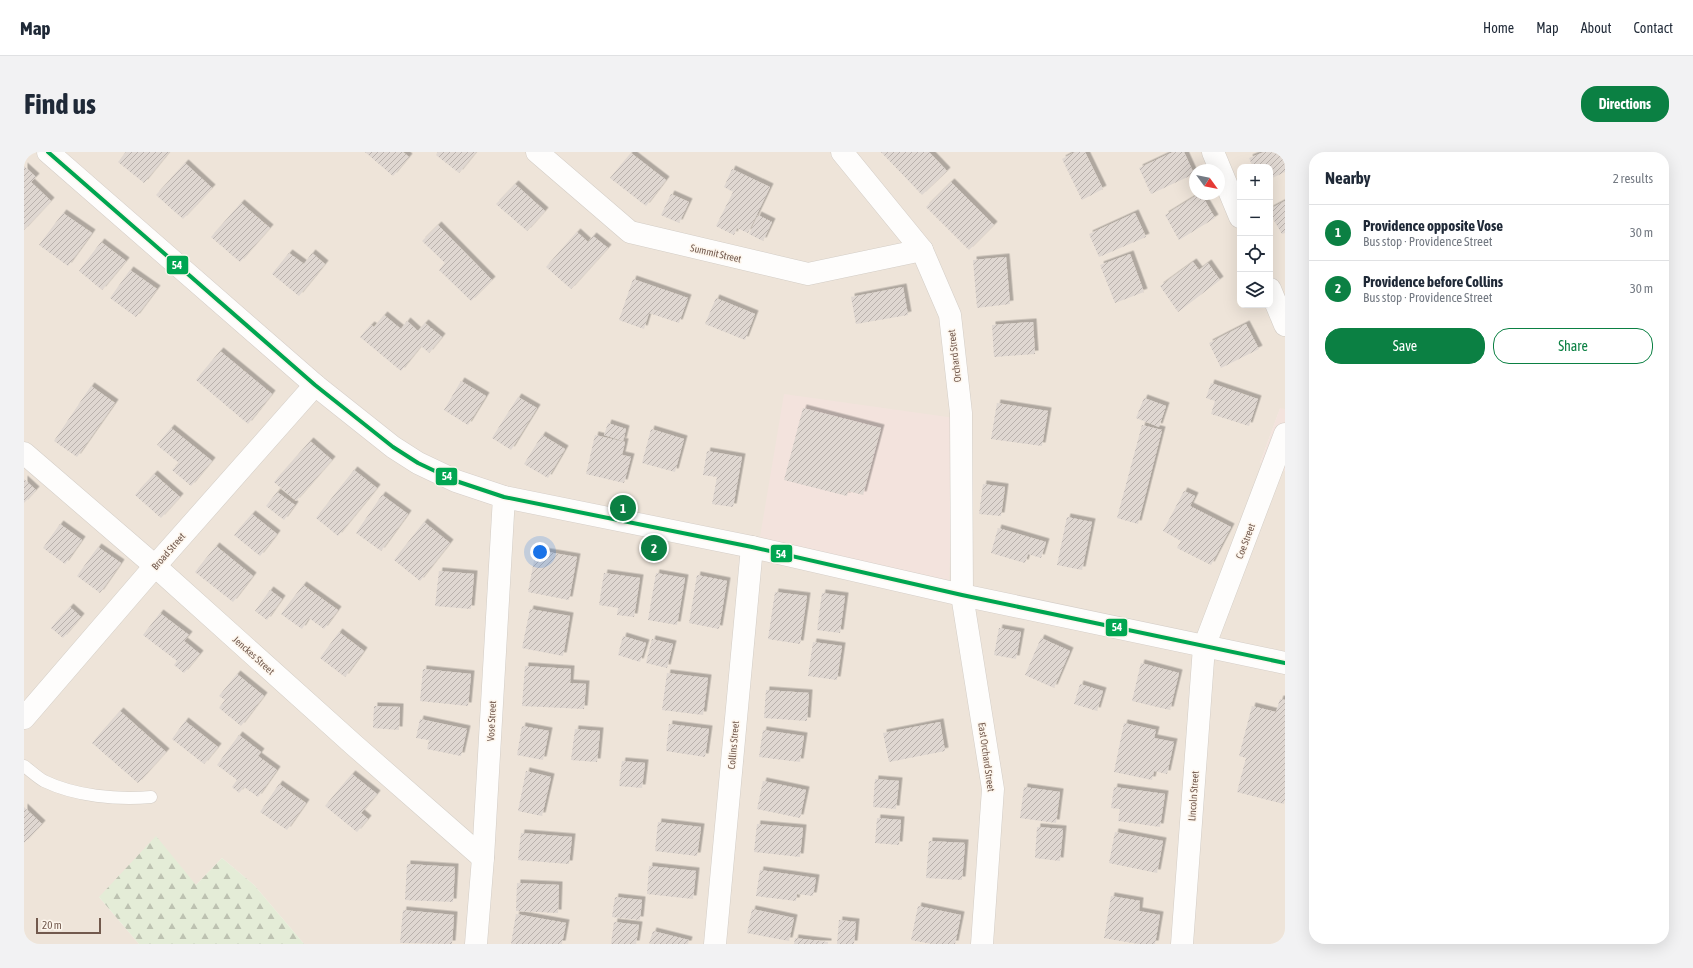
<!DOCTYPE html>
<html lang="en">
<head>
<meta charset="utf-8">
<style>
	:root { --surface:#fff; --page:#f2f2f3; --text:#1f2937; --muted:#747a83; --line:#e0e1e3; --accent:#0b8043 }
	body { margin:0; font-family:"Asap Condensed",sans-serif; background:var(--page); color:var(--text) }
	.controls { position:absolute; right:12px; top:12px; display:grid; overflow:hidden; border-radius:8px; box-shadow:0 4px 16px #0002 }
	.controls button { width:36px; height:36px; display:grid; place-items:center; padding:0; border:0; border-bottom:1px solid var(--line); background:var(--surface); color:var(--text); font:20px sans-serif }
	.compass { position:absolute; left:1165px; top:12px; width:36px; height:36px; border-radius:50%; background:var(--surface); box-shadow:0 4px 16px #0002; rotate:123deg }
	.scale { position:absolute; left:12px; bottom:10px; width:65px; box-sizing:border-box; padding-left:4px; border:2px solid #72594d; border-top:0; font-size:11px; line-height:14px; white-space:nowrap; color:#72594d; -webkit-text-stroke:3px #fdf6ed; paint-order:stroke }
	.you { position:absolute; left:516px; top:400px; width:14px; height:14px; margin:-10px; border:3px solid #fff; border-radius:50%; background:#1a73e8; box-shadow:0 0 0 6px #1a73e833 }
	.badge { display:grid; place-items:center; width:26px; height:26px; border-radius:50%; background:var(--accent); color:#fff; font-size:13px; font-weight:700 }
	.pin { position:absolute; translate:-50% -50%; border:2px solid #fff; box-shadow:0 1px 4px #0006 }
	.list { margin:0; padding:0; list-style:none }
	h2 { display:flex; justify-content:space-between; align-items:center; height:52px; margin:0; padding:0 16px; font-size:17px }
	h2 small { font-size:13px; font-weight:400; color:var(--muted) }
	.list li { display:grid; grid-template-columns:26px 1fr auto; gap:12px; align-items:center; box-sizing:border-box; height:56px; padding:0 16px; border-top:1px solid var(--line) }
	.list b { display:block; font-size:15px; white-space:nowrap }
	.list p { margin:0; font-size:13px; white-space:nowrap; color:var(--muted) }
	.list em { font-size:13px; font-style:normal; color:var(--muted) }
	.actions { display:flex; gap:8px; padding:12px 16px }
	.actions a { flex:1; padding:9px 0; border:1px solid var(--accent); border-radius:16px; text-align:center; font-size:14px; color:var(--accent) }
	.actions .main { background:var(--accent); color:#fff }
	.icon { flex:none; width:22px; height:22px; fill:none; stroke:currentColor; stroke-width:2; stroke-linecap:round; stroke-linejoin:round }
	.map { position:relative; flex:none; width:1261px; height:792px; overflow:hidden; border-radius:16px }
	header { display:flex; align-items:center; gap:24px; box-sizing:border-box; height:56px; padding:0 20px; background:var(--surface); border-bottom:1px solid var(--line) }
	header strong { font-size:19px }
	nav { display:flex; gap:22px; margin-inline-start:auto; font-size:14px }
	.intro { display:flex; align-items:center; justify-content:space-between; box-sizing:border-box; height:96px; padding:0 24px }
	h1 { margin:0; font-size:28px }
	.button { padding:10px 18px; border-radius:16px; background:var(--accent); color:#fff; font-size:14px; font-weight:700 }
	main { display:flex; gap:24px; padding:0 24px }
	aside { flex:1; background:var(--surface); border-radius:16px; box-shadow:0 4px 16px #0002 }
	.map>svg:first-child { display:block }
	.residential { fill:#eee4d9; fill-rule:evenodd }
	.commercial { fill:#f3e3dd }
	.forest { fill:url(#forest-firs) }
	.building { fill:url(#building-hatch); filter:url(#shadow) }
	.lines { fill:none; stroke-linecap:round; stroke-linejoin:round }
	.lane-casing { stroke:#d3cdc6; stroke-width:13 }
	.street-casing { stroke:#d3cdc6; stroke-width:23 }
	.secondary-casing { stroke:#d5cec8; stroke-width:23 }
	.lane { stroke:#fefdfc; stroke-width:12 }
	.street { stroke:#fefdfc; stroke-width:22 }
	.secondary { stroke:#fefdfc; stroke-width:22 }
	.bus-1-casing { stroke:#fdf6ed; stroke-width:7 }
	.bus-1 { stroke:#00a651; stroke-width:4 }
	.labels { text-anchor:middle; stroke-width:3; stroke-linejoin:round; paint-order:stroke }
	.street-label { font-size:10px; fill:#72594d; stroke:#fdf6ed }
	.line-badge { stroke:#fdf6ed; stroke-width:1.5 }
	.badge-label { font-size:11px; text-anchor:middle; font-weight:bold; fill:#fff }
</style>
</head>
<body>
<header>
<strong>Map</strong>
<nav><a>Home</a><a>Map</a><a>About</a><a>Contact</a></nav>
</header>
<div class="intro"><h1>Find us</h1><a class="button">Directions</a></div>
<main>
<div class="map">
<svg width="1261" height="792" viewBox="0 0 1261 792">
	<defs>
		<pattern id="forest-firs" width="22" height="20" patternUnits="userSpaceOnUse"><rect width="22" height="20" fill="#e4ecd7"/><path d="M5 1l3.5 6h-7zM16 11l3.5 6h-7z" fill="#bdc2b1"/></pattern>
		<pattern id="building-hatch" width="6" height="6" patternUnits="userSpaceOnUse"><rect width="6" height="6" fill="#dfd7d1"/><path d="M-1 1l2-2M0 6l6-6M5 7l2-2" fill="none" stroke="#b9b1ac"/></pattern>
		<filter id="shadow"><feDropShadow dx="3.5" dy="-3.5" stdDeviation="0" flood-color="#0004"/></filter>
	</defs>
	<rect width="100%" height="100%" fill="#f6f1eb"/>
	<path class="residential" d="M0,0h1261v257h-5l-20,54 25,8v473h-981l-50,-59 -32,-27 -26,27 -97,12 40,47h-115zM1216,15h30v138h-30zM1171,18h24v24h-24z"/>
	<g class="commercial">
		<path d="M760,242l171,24 -6,169 -192,-32z"/>
		<path d="M1256,256l5,1v62l-25,-8z"/>
	</g>
	<path class="forest" d="M132,684l40,49 26,-27 32,27 50,59h-165l-40,-47z"/>
	<g class="building">
		<path d="M102,0h43l-25,31 -26,-21z"/>
		<path d="M341,0h38l6,5 -16,19z"/>
		<path d="M414,0h38l-17,21 -23,-18z"/>
		<path d="M857,0h48l18,19 -25,24z"/>
		<path d="M1051,0h10l18,37 -21,11 -20,-41z"/>
		<path d="M1149,0h11l10,22 -43,20 -12,-26z"/>
		<path d="M1240,0h21v20l-15,7v-12h-17l-4,-9z"/>
		<path d="M607,1l35,27 -20,26 -36,-28z"/>
		<path d="M161,11l27,25 -29,31 -27,-24z"/>
		<path d="M0,14l12,11 -5,5 20,19 -27,29z"/>
		<path d="M708,17l38,18 -22,46 -11,-5 -3,7 -18,-9 17,-34 -9,-5z"/>
		<path d="M927,30l43,43 -25,25 -43,-43z"/>
		<path d="M491,32l30,27 -18,20 -31,-27z"/>
		<path d="M647,42l18,8 -10,21 -18,-8z"/>
		<path d="M1175,42h2l14,24 -36,22 -14,-25z"/>
		<path d="M1261,49v32l-3,1 -12,-20v-5z"/>
		<path d="M217,51l29,25 -30,34 -29,-25z"/>
		<path d="M39,61l29,20 -24,33 -29,-21z"/>
		<path d="M1111,61l11,24 -47,20 -10,-23z"/>
		<path d="M734,63l14,7 -9,19 -14,-7z"/>
		<path d="M414,73l54,55 -21,21 -32,-31 6,-7 -23,-22z"/>
		<path d="M553,80l11,10 5,-6 15,12 -37,41 -25,-22z"/>
		<path d="M77,90l25,19 -24,29 -23,-19z"/>
		<path d="M265,101l15,11 8,-11 13,11 -26,32 -27,-22z"/>
		<path d="M1106,102l14,38 -29,11 -15,-38z"/>
		<path d="M982,105l4,47 -33,4 -4,-48z"/>
		<path d="M1169,110l6,8 9,-7 12,17 -42,32 -18,-26z"/>
		<path d="M106,118l27,19 -21,28 -26,-19z"/>
		<path d="M609,127l55,19 -9,25 -30,-10 -5,16 -25,-9z"/>
		<path d="M879,135l5,28 -52,9 -5,-27z"/>
		<path d="M692,146l39,16 -10,26 -40,-16z"/>
		<path d="M360,163l17,14 6,-8 11,10 7,-8 17,14 -13,16 -8,-7 -20,25 -41,-34 11,-12 3,2z"/>
		<path d="M1009,170l2,32 -41,3 -2,-32z"/>
		<path d="M1222,172l13,25 -38,19 -12,-25z"/>
		<path d="M196,199l52,43 -24,30 -52,-44z"/>
		<path d="M437,229l25,15 -18,29 -24,-15z"/>
		<path d="M1187,231l47,16 -9,27 -38,-12 4,-13 -9,-3z"/>
		<path d="M67,234l24,17 -38,54 -23,-16z"/>
		<path d="M494,245l19,11 -26,42 -19,-12z"/>
		<path d="M1120,246l22,8 -7,21 -23,-9z"/>
		<path d="M973,251l51,8 -6,35 -51,-7z"/>
		<path d="M779,256l78,20 -18,67 -15,-4 -1,5 -63,-16z"/>
		<path d="M584,271l18,6 -3,12 -19,-6z"/>
		<path d="M1118,273l20,5 -24,94 -21,-6z"/>
		<path d="M147,276l41,33 -21,25 -19,-16 7,-7 -22,-18z"/>
		<path d="M627,277l33,10 -9,33 -33,-9z"/>
		<path d="M518,283l23,14 -17,29 -24,-14z"/>
		<path d="M571,283l30,7 -3,13 9,2 -7,26 -38,-9z"/>
		<path d="M286,289l22,19 -36,41 -22,-19z"/>
		<path d="M683,299l35,6 -9,50 -21,-3 5,-27 -14,-2z"/>
		<path d="M330,318l23,18 -39,48 -22,-18z"/>
		<path d="M130,322l26,23 -19,21 -26,-23z"/>
		<path d="M0,327l12,11 -12,13z"/>
		<path d="M959,332l22,3 -4,29 -22,-2z"/>
		<path d="M1160,339l11,5 -5,10 41,21 -20,38 -34,-17 4,-7 -18,-10z"/>
		<path d="M253,340l18,13 -11,15 -18,-14z"/>
		<path d="M358,343l26,19 -27,37 -25,-18z"/>
		<path d="M228,362l25,20 -17,22 -26,-21z"/>
		<path d="M1043,365l25,5 -10,48 -25,-5z"/>
		<path d="M400,370l26,21 -30,38 -26,-21z"/>
		<path d="M36,372l22,16 -17,24 -22,-16z"/>
		<path d="M974,376l48,14 -5,16 -13,-4 -3,9 -34,-10z"/>
		<path d="M192,394l37,30 -20,26 -38,-30z"/>
		<path d="M74,395l23,16 -21,30 -23,-17z"/>
		<path d="M512,398l41,7 -8,43 -41,-8z"/>
		<path d="M415,419l35,3 -3,35 -36,-3z"/>
		<path d="M580,421l36,5 -6,39 -17,-2 1,-7 -19,-3z"/>
		<path d="M632,421l29,5 -8,47 -29,-5z"/>
		<path d="M673,423l30,6 -8,48 -30,-6z"/>
		<path d="M279,433l35,25 -14,19 -15,-11 -7,11 -21,-15z"/>
		<path d="M246,438l12,9 -15,21 -12,-9z"/>
		<path d="M751,440l32,4 -7,48 -32,-5z"/>
		<path d="M798,441l23,3 -5,37 -23,-3z"/>
		<path d="M46,455l11,10 -18,21 -12,-10z"/>
		<path d="M506,457l40,7 -7,40 -41,-8z"/>
		<path d="M136,461l29,22 -5,6 16,13 -16,19 -10,-8 3,-4 -34,-26z"/>
		<path d="M975,476l22,4 -5,27 -22,-4z"/>
		<path d="M315,480l25,19 -19,26 -25,-19z"/>
		<path d="M599,484l23,7 -6,19 -22,-7z"/>
		<path d="M1017,486l29,13 -16,37 -29,-13z"/>
		<path d="M628,487l21,5 -6,24 -21,-5z"/>
		<path d="M789,490l29,4 -5,34 -29,-4z"/>
		<path d="M1117,511l38,10 -9,37 -38,-9z"/>
		<path d="M501,514l46,3 -1,14 16,1 -2,25 -62,-3z"/>
		<path d="M399,517l48,5 -3,32 -48,-5z"/>
		<path d="M643,521l41,5 -5,37 -41,-5z"/>
		<path d="M213,522l27,22 -23,30 -22,-18 6,-8 -6,-4z"/>
		<path d="M1056,532l23,7 -6,20 -23,-7z"/>
		<path d="M742,538l43,3 -2,28 -43,-3z"/>
		<path d="M1256,547l5,1v99l-1,5 -47,-12 9,-34 -7,-2 13,-50 24,6z"/>
		<path d="M350,554l26,1 -1,23 -26,-2z"/>
		<path d="M96,559l46,41 -28,31 -46,-40z"/>
		<path d="M396,567l47,10 -6,27 -34,-7 2,-9 -13,-2z"/>
		<path d="M161,569l33,26 -14,17 -32,-25z"/>
		<path d="M916,570l5,29 -56,11 -6,-29z"/>
		<path d="M1100,571l32,7 -2,8 20,4 -7,32 -13,-3 -2,9 -38,-8z"/>
		<path d="M645,572l40,5 -4,28 -39,-6z"/>
		<path d="M498,574l27,5 -6,29 -26,-5z"/>
		<path d="M551,577l25,2 -3,31 -26,-2z"/>
		<path d="M739,578l41,6 -4,26 -41,-5z"/>
		<path d="M215,583l22,17 -3,4 19,14 -19,27 -14,-10 -5,6 -7,-6 5,-7 -20,-15z"/>
		<path d="M598,609l23,2 -3,25 -23,-2z"/>
		<path d="M502,619l25,6 -9,39 -24,-5z"/>
		<path d="M328,622l25,20 -16,19 7,6 -11,13 -32,-26z"/>
		<path d="M851,627l24,2 -3,28 -23,-2z"/>
		<path d="M739,629l43,9 -6,28 -43,-9z"/>
		<path d="M255,632l27,19 -19,27 -27,-18z"/>
		<path d="M1000,635l36,5 -4,31 -36,-5z"/>
		<path d="M1090,635l51,7 -5,33 -42,-6 2,-12 -9,-1z"/>
		<path d="M0,655l18,17 -18,19z"/>
		<path d="M853,666l24,2 -2,25 -24,-2z"/>
		<path d="M634,670l43,5 -4,29 -42,-5z"/>
		<path d="M733,672l46,4 -3,29 -46,-5z"/>
		<path d="M1013,675l26,2 -3,32 -25,-3z"/>
		<path d="M1091,680l48,9 -6,32 -48,-10z"/>
		<path d="M497,681l51,4 -3,27 -51,-4z"/>
		<path d="M905,689l36,2 -3,37 -36,-2z"/>
		<path d="M383,712l48,3 -2,35 -48,-2z"/>
		<path d="M625,714l47,5 -3,28 -46,-5z"/>
		<path d="M736,718l56,8 -3,18 -16,-2 -1,7 -40,-5z"/>
		<path d="M493,731l42,2 -1,28 -42,-2z"/>
		<path d="M1087,744l29,5 -1,10 21,4 -5,29h-17l-34,-6z"/>
		<path d="M591,745l27,3 -2,20 -28,-3z"/>
		<path d="M894,754l43,9 -6,29h-23l-21,-4z"/>
		<path d="M728,757l42,9 -5,23 -42,-8z"/>
		<path d="M379,758l51,5 -2,29 -52,-1z"/>
		<path d="M492,762l50,9 -4,21h-51z"/>
		<path d="M815,768l17,2 -2,22h-17z"/>
		<path d="M590,770l25,3 -3,19h-25z"/>
		<path d="M629,779l36,9 -1,4h-39z"/>
		<path d="M771,786l33,4v2h-34z"/>
	</g>
	<g class="lines">
		<defs>
			<path id="lane" d="M0,614c7,5 13,11 20,15 31,15 73,19 107,16"/>
			<g id="street">
				<path d="M513,0l93,80 178,42 114,-24"/>
				<path d="M818,0l80,98 28,65 11,98 1,182 31,194 -11,155"/>
				<path d="M1189,0l27,65"/>
				<path d="M1246,137l15,36"/>
				<path d="M0,301l131,113 199,179 129,113"/>
				<path d="M0,566l131,-152 160,-181"/>
				<path d="M452,792l7,-86 21,-361"/>
				<path d="M691,792l37,-397"/>
				<path d="M1158,792l22,-297 81,-213"/>
			</g>
			<path id="secondary" d="M24,0l267,233 78,62 25,16 38,18 48,16 248,50 210,48 323,68"/>
		</defs>
		<use href="#lane" class="lane-casing"/>
		<use href="#street" class="street-casing"/>
		<use href="#secondary" class="secondary-casing"/>
		<use href="#lane" class="lane"/>
		<use href="#street" class="street"/>
		<use href="#secondary" class="secondary"/>
		<defs>
			<path id="bus-1" d="M24,0l267,233 78,62 25,16 38,18 48,16 248,50 210,48 323,68"/>
		</defs>
		<use href="#bus-1" class="bus-1-casing"/>
		<use href="#bus-1" class="bus-1"/>
	</g>
	<g class="labels">
		<g class="street-label">
			<text transform="translate(692 101) rotate(13)" y="4">Summit Street</text>
			<text transform="translate(930 204) rotate(-97)" y="4">Orchard Street</text>
			<text transform="translate(1221 389) rotate(-69)" y="4">Coe Street</text>
			<text transform="translate(144 399) rotate(-49)" y="4">Broad Street</text>
			<text transform="translate(230 503) rotate(42)" y="4">Jenckes Street</text>
			<text transform="translate(467 569) rotate(-87)" y="4">Vose Street</text>
			<text transform="translate(709 593) rotate(-85)" y="4">Collins Street</text>
			<text transform="translate(963 605) rotate(82)" y="4">East Orchard Street</text>
			<text transform="translate(1169 644) rotate(-86)" y="4">Lincoln Street</text>
		</g>
	</g>
	<g class="line-badge">
		<rect x="142" y="103" width="23" height="20" rx="4" fill="#00a651"/>
		<rect x="411" y="315" width="23" height="19" rx="4" fill="#00a651"/>
		<rect x="746" y="392" width="23" height="19" rx="4" fill="#00a651"/>
		<rect x="1081" y="466" width="23" height="19" rx="4" fill="#00a651"/>
	</g>
	<g class="badge-label">
		<text x="153" y="117">54</text>
		<text x="423" y="328">54</text>
		<text x="757" y="406">54</text>
		<text x="1093" y="479">54</text>
	</g>
</svg>
<div class="controls">
<button>+</button>
<button>−</button>
<button><svg class="icon" aria-label="locate" viewBox="0 0 24 24"><circle cx="12" cy="12" r="6"/><path d="M12 2v4M12 18v4M2 12h4M18 12h4"/></svg></button>
<button><svg class="icon" aria-label="layers" viewBox="0 0 24 24"><path d="M12 4l9 5-9 5-9-5zM3 14l9 5 9-5"/></svg></button>
</div>
<svg class="compass" viewBox="-18 -18 36 36"><path d="M0-13l5 13h-10z" fill="#e53935"/><path d="M0 13l5-13h-10z" fill="#747a83"/></svg>
<div class="scale">20 m</div>
<div class="you"></div>
<div class="pin badge" style="left:599px;top:356px">1</div>
<div class="pin badge" style="left:630px;top:396px">2</div>
</div>
<aside>
<h2>Nearby<small>2 results</small></h2>
<ul class="list">
<li><span class="badge">1</span><div><b>Providence opposite Vose</b><p>Bus stop · Providence Street</p></div><em>30 m</em></li>
<li><span class="badge">2</span><div><b>Providence before Collins</b><p>Bus stop · Providence Street</p></div><em>30 m</em></li>
</ul>
<div class="actions"><a class="main">Save</a><a>Share</a></div>
</aside>
</main>
</body>
</html>
